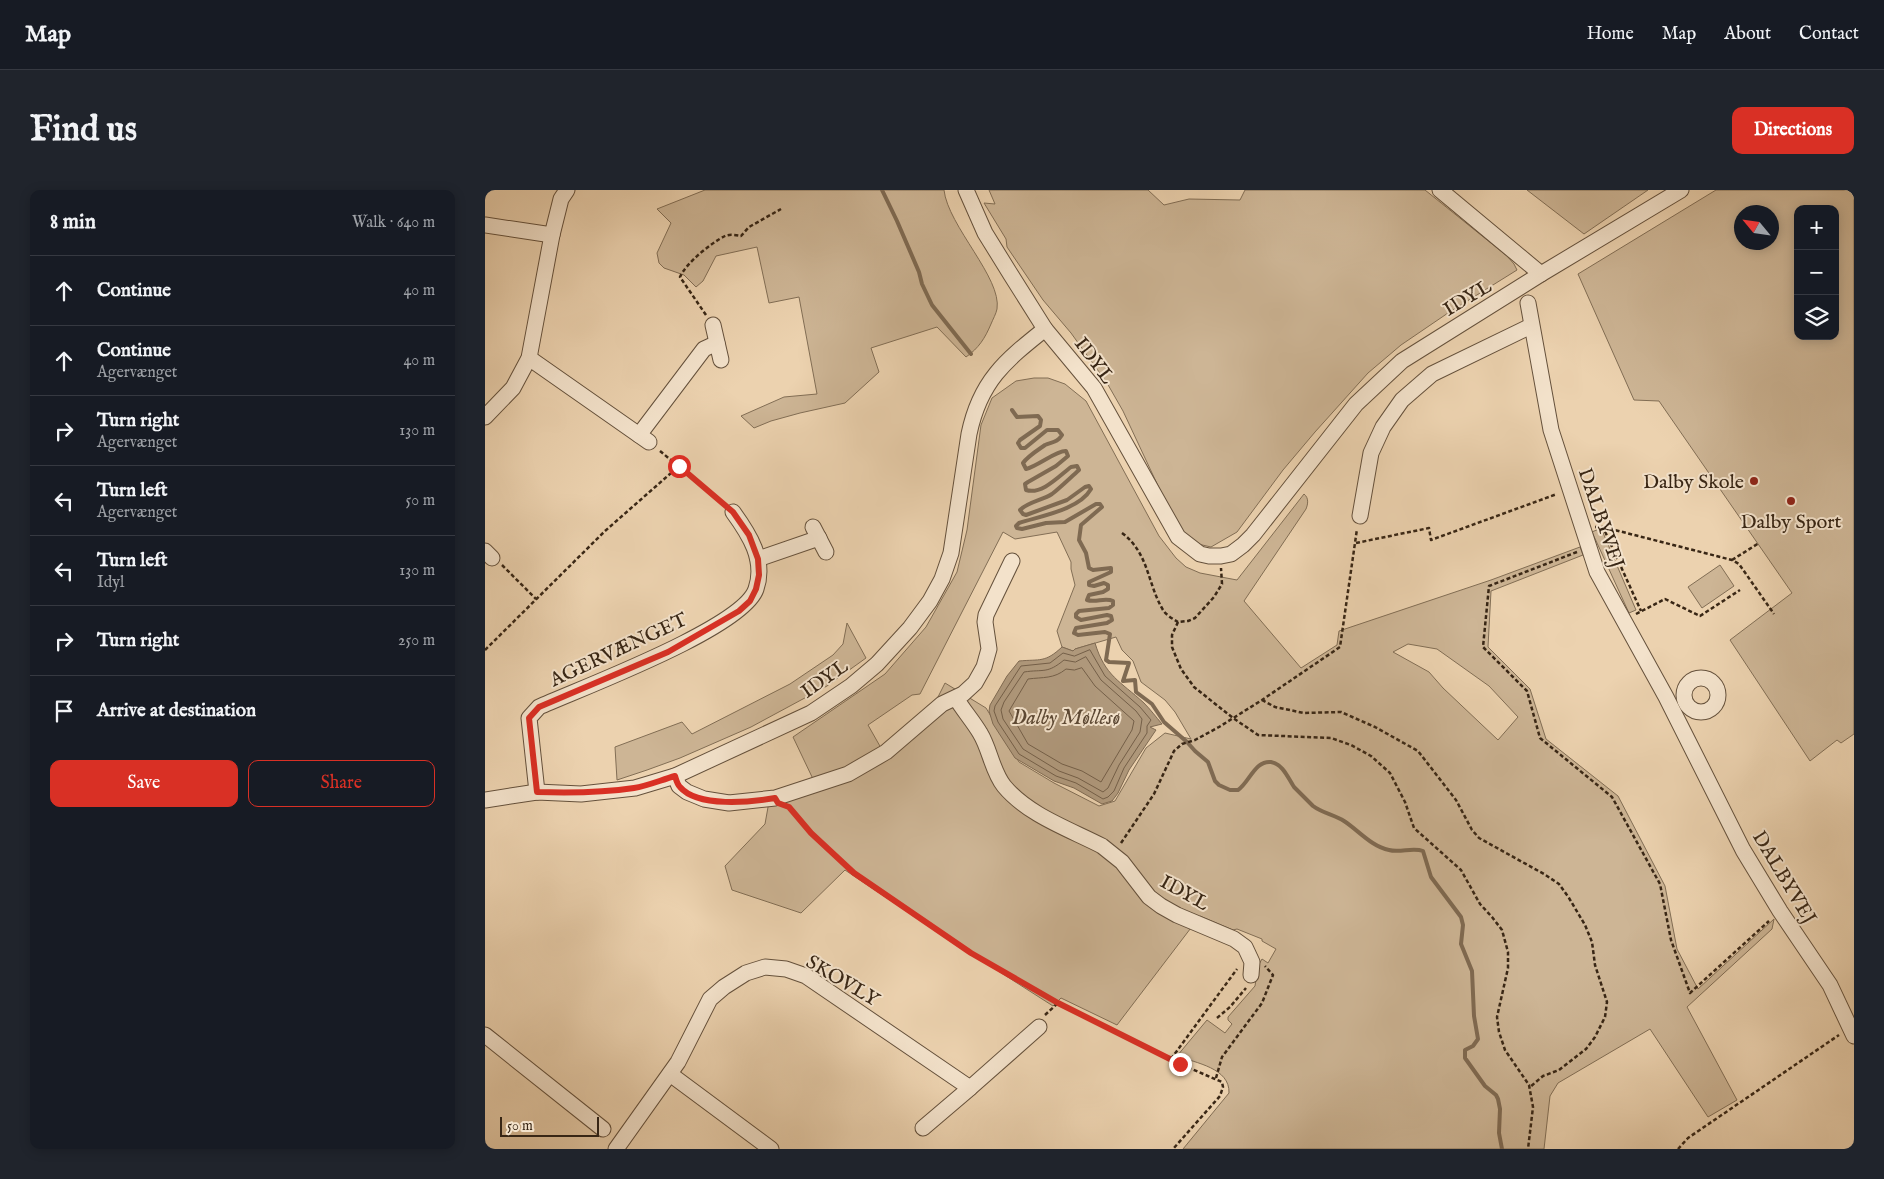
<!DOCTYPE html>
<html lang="en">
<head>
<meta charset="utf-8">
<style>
	:root { --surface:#171b24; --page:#20242c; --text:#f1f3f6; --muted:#9ea1a6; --line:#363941; --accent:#d93025 }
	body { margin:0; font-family:"IM FELL English",serif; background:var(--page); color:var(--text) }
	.controls { position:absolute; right:15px; top:15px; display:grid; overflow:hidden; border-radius:10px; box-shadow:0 2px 12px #0003 }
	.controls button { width:45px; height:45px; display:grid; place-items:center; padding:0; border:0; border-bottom:1px solid var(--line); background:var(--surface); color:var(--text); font:25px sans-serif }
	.compass { position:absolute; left:1249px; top:15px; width:45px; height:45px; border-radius:50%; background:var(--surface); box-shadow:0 2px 12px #0003; rotate:299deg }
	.scale { position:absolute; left:15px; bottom:12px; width:99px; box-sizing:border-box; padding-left:5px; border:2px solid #382615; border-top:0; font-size:14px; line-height:18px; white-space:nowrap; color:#382615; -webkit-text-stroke:4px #f3e2cb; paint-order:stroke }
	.stop { position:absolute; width:15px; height:15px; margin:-11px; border:4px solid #d93025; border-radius:50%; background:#fff }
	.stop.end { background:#d93025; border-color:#fff; box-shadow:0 1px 5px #0008 }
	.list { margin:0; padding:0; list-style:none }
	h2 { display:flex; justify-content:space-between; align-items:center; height:65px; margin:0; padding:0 20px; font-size:21px }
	h2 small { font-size:16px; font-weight:400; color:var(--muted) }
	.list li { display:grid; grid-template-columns:32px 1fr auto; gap:15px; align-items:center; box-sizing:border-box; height:70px; padding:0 20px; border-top:1px solid var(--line) }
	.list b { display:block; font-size:19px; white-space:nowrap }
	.list p { margin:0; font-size:16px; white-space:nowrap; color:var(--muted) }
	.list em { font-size:16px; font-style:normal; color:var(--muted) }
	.actions { display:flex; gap:10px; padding:15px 20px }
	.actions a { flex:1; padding:11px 0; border:1px solid var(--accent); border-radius:10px; text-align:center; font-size:18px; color:var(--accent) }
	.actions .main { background:var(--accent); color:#fff }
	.icon { flex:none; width:28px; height:28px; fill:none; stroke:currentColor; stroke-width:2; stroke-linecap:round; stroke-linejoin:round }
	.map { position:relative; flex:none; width:1369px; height:959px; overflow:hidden; border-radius:10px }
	header { display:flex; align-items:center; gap:30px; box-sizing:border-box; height:70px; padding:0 25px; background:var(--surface); border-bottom:1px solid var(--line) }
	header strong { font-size:24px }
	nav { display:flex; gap:28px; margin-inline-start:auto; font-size:18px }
	.intro { display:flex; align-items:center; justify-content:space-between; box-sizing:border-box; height:120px; padding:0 30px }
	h1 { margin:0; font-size:35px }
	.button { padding:12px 22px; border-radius:10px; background:var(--accent); color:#fff; font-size:18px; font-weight:700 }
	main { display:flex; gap:30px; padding:0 30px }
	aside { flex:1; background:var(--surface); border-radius:10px; box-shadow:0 2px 12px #0003 }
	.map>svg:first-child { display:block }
	.green { fill:#cdb595; stroke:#826e55; fill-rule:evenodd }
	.water { fill:#af987b; stroke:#7f6a52 }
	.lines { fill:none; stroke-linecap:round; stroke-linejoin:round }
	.shore { stroke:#745f48; stroke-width:1 }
	.stream { stroke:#7f6a52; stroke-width:4 }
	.minor-casing { stroke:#65513c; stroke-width:17 }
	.path { stroke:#382615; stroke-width:2.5; stroke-dasharray:4 2.5; stroke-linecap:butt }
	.minor { stroke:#f3e2cb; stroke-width:15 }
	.route { stroke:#d93025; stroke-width:6 }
	.poi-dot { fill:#8f2418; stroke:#f3e2cb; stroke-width:2 }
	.labels { text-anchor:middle; stroke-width:4; stroke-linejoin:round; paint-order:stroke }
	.street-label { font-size:20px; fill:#382615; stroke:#f3e2cb }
	.poi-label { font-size:20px; fill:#382615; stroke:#f3e2cb; text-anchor:end }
	.water-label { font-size:21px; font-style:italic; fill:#5c4834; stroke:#f3e2cb }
</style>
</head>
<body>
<header>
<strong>Map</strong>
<nav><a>Home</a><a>Map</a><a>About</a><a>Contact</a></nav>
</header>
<div class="intro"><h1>Find us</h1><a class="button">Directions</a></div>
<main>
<aside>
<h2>8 min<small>Walk · 640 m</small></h2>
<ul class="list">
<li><svg class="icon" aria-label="ahead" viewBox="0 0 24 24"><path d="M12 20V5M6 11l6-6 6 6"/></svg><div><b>Continue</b></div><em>40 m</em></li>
<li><svg class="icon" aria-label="ahead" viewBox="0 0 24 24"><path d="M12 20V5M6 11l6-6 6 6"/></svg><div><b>Continue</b><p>Agervænget</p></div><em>40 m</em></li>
<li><svg class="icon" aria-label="right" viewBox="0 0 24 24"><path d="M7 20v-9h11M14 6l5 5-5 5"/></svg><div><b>Turn right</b><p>Agervænget</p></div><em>130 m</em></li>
<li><svg class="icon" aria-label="left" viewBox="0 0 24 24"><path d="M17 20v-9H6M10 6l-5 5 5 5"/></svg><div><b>Turn left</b><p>Agervænget</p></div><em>50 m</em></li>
<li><svg class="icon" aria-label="left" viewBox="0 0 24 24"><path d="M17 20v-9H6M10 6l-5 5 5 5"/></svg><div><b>Turn left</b><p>Idyl</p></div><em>130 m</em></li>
<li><svg class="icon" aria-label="right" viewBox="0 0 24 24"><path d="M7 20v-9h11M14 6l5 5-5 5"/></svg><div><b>Turn right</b></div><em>250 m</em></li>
<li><svg class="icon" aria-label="arrive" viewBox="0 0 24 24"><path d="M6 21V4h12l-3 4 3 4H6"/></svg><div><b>Arrive at destination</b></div></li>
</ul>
<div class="actions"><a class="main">Save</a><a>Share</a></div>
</aside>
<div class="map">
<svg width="1369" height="959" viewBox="0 0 1369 959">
	<rect width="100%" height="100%" fill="#ecd2af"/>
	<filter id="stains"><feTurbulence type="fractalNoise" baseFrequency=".004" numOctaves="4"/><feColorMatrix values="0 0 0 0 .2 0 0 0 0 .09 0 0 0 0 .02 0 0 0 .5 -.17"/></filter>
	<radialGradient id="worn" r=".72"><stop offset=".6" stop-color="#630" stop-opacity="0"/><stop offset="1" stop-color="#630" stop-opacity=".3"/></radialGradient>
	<g class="green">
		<path d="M220,0h239c4,36 58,88 53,119 -1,5 -4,10 -6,15 -6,14 -12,24 -25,33l-29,-30 -66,21 8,24 -34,31 -45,10 -29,8 -17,7 -13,-12 43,-19 33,-3 -18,-97 -30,6 -12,-56 -41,9 -13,25 -7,6 -12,-12 -20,-7 -5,-5 -2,-10 14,-30 -14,-14z"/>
		<path d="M504,0h159l16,15 25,-6 51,1 5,-10h180l82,66 7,8 3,6 -69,43 -47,32 -33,28 -53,59 -32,38 -46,62 -26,15 -13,-3 -10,-7 -14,-17 -51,-109 -16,-28 -36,-50 -28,-33 -36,-53 -1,-8 -22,-36 11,1z"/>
		<path d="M1042,0h121l-64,44z"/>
		<path d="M1231,0h138v544l-13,9 -4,-3 -27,21 -80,-121 62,-47 -133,-192 -25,-1 -56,-126zM1313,19h37v127h-37zM1256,22h30v30h-30z"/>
		<path d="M549,188h14l17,6 21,17 73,135 17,22 10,9 14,6 37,7 67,-86c5,4 4,10 2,15l-62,92 57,67 36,-23 2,-14 152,-51 89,-33 3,8 -92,36 -3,56 42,42 16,50 72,57 47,90 12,63 21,40 76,-70 -2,10 -85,78 50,93 -29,17 -58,-88 -92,54 -8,13 -6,53h-361l46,-56c1,-25 -33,-30 -52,-37l30,-36 18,13 7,-9 -4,-4v-3l27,-31 3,-20 4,-7 6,4 8,-14 -14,-8v-2l-25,-10 -4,1 -33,-14 -83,109 -56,-27 -8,8 -111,-71 -97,-65 -44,43 -69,-23 -7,-24 40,-42 5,-28 43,-17 -20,-42 92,-63 41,-47 31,-55 10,-42 14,-105 11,-27 24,-17zM518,342l12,7 42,-7 14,30v7l4,16 -18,46 5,16 11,4 2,-2 41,-12 6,13 11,11 8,21 24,18 10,12 16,27 -26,-6 -19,15 -31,53 -16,5 -45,-23 -35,-21 -33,-54 -41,-25 -10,20 -54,45 -13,-23 44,-30 8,-1zM923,454l29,5 52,37 29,31 -20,23 -55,-52 -14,-16 -36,-20z"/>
		<path d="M1116,338l35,82 -7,3 -37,-81z"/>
		<path d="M1235,375l14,21 -32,22 -14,-21z"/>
		<path d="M362,433l19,35 -39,28 -76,41 -71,31 -33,12 -30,10 -2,-33 67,-25 10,12 98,-50 43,-29 10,-11z"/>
	</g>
	<path class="water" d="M610,453c10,33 25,38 49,60 6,6 12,14 18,21l-12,3 6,3 -27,40 -11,23 -6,8 -10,3 -28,-16 -20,-7 -39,-23 -22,-34 -4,-13 1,-6 17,-29 12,-15c21,-2 26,2 43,-14l11,4 2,-2z"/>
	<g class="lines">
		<g class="shore">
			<path d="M605,460l15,26 35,31 11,13 -4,6v7l-23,35 -10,23 -6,6 -5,2 -27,-16 -20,-7 -37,-22 -21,-32 -4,-11 1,-5 26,-40 29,-3 13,-10 11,3z"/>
			<path d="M601,467l15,23 35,31 6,8 -2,13 -21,33 -11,23 -5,4 -25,-14 -19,-7 -36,-22 -20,-30 -2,-9 3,-8 20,-30c20,-3 23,2 40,-12l11,2z"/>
			<path d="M597,478l13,18 39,35 -2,9 -31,52 -19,-11 -20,-7 -34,-20 -19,-33 19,-32c15,-2 26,0 38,-10l8,1z"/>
		</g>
		<g class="stream">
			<path d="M397,0l15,31 22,51 3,12 10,21 39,49"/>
			<path d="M527,220l5,7 21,-1 3,4 -1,6 -20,14 -2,3 3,5h4l22,-18h11l4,5c-4,7 -10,7 -17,10 -7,5 -17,11 -22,18l3,6c12,-3 31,-19 40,-18l2,5 -12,10 -28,16 -3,2 1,6c16,5 33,-14 45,-23l6,-1 2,4c-9,8 -18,17 -27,24 -9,6 -24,8 -32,16l3,4 3,1 41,-15 18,-13 4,-1 2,3c-12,21 -51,27 -72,34l-3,3 1,2 5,1 24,-6 19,-1 31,-18h4l2,3 -21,18 -2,15 7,13 3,15 4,2 18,-2v4l-22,10v3l5,1 10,-3 4,2v4l-5,3 -14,3 -2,5c9,3 18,-3 26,1v4l-4,3 -30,3 -3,3v3l5,3 26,-5 4,1 1,4 -5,3 -31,5 -2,5 4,2 27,-3 5,2 -4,26 3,2 20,1 -6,18 12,-1 1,12 16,12 12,18 23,20 8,9 13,11 7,19 4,4 11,5h8c11,-7 17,-30 33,-28 12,2 17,16 23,25 6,6 13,13 19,19 9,7 22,9 31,15 14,9 28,26 45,29 11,3 24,-3 34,1l8,26 30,40 2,8 -2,19 11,27 2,45 4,23 -5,7 -8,4v8l20,28 11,9 2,4 2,10 -1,24 3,16"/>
		</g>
		<defs>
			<g id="minor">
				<path d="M481,0l19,43 26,42 34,54 49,59 84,149 22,17 9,2h12l10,-2 12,-9 10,-10 103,-131 46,-43 139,-87 140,-84"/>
				<path d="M955,0l101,84"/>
				<path d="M0,35l67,10"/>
				<path d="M1043,113l23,127 46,142 69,125 77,153 37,61 50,74 24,51"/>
				<path d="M228,135l8,35"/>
				<path d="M44,168l120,84"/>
				<path d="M0,227l28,-29 16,-30 23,-123 9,-36 6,-9"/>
				<path d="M154,245l65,-86 13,-6"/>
				<path d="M875,326l11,-63 12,-26 19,-27 30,-26 99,-48"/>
				<path d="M328,337l13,25"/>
				<path d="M0,361l7,7"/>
				<path d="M273,369l61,-21"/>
				<circle cx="1216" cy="505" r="17"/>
				<path d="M471,508c7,12 17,23 24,35 10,16 12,38 24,53 24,29 65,43 98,60l20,16 27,35 12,9 16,9 57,24 11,8 7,15 -1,13"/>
				<path d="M190,586l4,10 8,6 17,7 25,4 46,-5 73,-24 38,-22 56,-48 21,-10 12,-11 9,-16 5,-18 -4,-27 1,-7 26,-54"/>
				<path d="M52,602l-8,-74 10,-11c42,-19 204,-79 217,-118 10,-29 -7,-55 -23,-77"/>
				<path d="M0,610l52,-8 44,2 54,-6 40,-12 136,-63 40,-27 26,-22 33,-36 20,-27 12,-22 9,-26 18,-119c11,-53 36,-73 76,-105"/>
				<path d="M0,845l118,94"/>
				<path d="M185,884l101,75"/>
				<path d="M438,938l47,-40"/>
				<path d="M131,959l62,-87 32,-63 14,-12 22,-14 19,-6 21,2 20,7 164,112 69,-61"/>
			</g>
		</defs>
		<use href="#minor" class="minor-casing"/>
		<g class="path">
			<path d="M221,125l-26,-38c6,-14 31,-34 45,-41 4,-2 11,-1 16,0l8,-9 32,-18"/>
			<path d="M175,261l63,52"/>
			<path d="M1110,337h8l38,84"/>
			<path d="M1118,337l129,33 7,4 35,50"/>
			<path d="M637,343c27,20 25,50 41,77 3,5 10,9 15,12l10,-1 7,-3 19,-21 8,-13 -1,-16"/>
			<path d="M871,353l73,-15 2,12 126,-46"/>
			<path d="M1092,362l-88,34 -6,61 44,44 13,47 72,59 48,87 11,56 19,53 79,-72"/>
			<path d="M1247,370l27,-17"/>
			<path d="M17,375l34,34"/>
			<path d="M1151,424l29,-15 35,17 40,-26"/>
			<path d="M693,432l-6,13v12l9,22 13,18 39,31 25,17 73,3 20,7 20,11 19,17 15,29 9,26 47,42 19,34 12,13 10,13 6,22v16l-11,49 2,15 6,18 24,35 4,22 -5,42"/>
			<path d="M0,460l120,-119 74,-65"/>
			<path d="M777,510l13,7 29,6 37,-1 34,15 43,24 38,49 16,30 7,8 65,36 15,10 10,14 16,27 7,17 3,23 12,37 -2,15 -10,20 -9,12 -27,21 -16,6 -13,11"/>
			<path d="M305,618l21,25 43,40 117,80 87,50"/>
			<path d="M636,653l33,-49 20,-43 8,-7 13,-4 24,-13 43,-27 78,-53 17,-118"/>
			<path d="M560,825l13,-12 122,61 42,18 1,5 -3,9 -47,53"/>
			<path d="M732,828l13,-11 16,-19"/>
			<path d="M686,869l66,-90"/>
			<path d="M731,888l6,-21 40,-54 11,-28 -8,-9"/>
			<path d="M1193,959l10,-11 151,-103"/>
		</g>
		<use href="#minor" class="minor"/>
	</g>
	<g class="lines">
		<path class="route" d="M194,276l54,46 16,23 9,24 1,16 -3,14 -6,12 -11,10 -71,41 -129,55 -10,11 8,74c32,1 64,1 97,-4 13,-2 27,-8 41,-12 1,3 2,8 5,11 18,21 71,15 95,11l3,5 11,4 22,26 43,40 117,80 87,50 122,61"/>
	</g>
	<g class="poi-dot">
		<circle cx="1269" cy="291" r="5"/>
		<circle cx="1306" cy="311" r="5"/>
	</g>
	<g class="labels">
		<g class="street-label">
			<text transform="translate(982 107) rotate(-31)" y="7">IDYL</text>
			<text transform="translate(610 170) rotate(53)" y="7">IDYL</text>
			<text transform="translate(1117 328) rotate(71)" y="7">DALBYVEJ</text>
			<text transform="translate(133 459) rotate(-25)" y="7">AGERVÆNGET</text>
			<text transform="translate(339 488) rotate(-35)" y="7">IDYL</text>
			<text transform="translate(1300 687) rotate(59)" y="7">DALBYVEJ</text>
			<text transform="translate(700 702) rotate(29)" y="7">IDYL</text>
			<text transform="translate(358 790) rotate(31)" y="7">SKOVLY</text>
		</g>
		<g class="poi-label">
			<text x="1259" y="298">Dalby Skole</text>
			<text x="1306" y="338" text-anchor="middle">Dalby Sport</text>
		</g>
		<g class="water-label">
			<text x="581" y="534">Dalby Møllesø</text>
		</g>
	</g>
	<rect width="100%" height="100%" filter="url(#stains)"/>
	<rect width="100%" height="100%" fill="url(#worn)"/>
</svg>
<div class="controls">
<button>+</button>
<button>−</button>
<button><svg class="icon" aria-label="layers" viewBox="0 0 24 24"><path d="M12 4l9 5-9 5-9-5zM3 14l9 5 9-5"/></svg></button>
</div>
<svg class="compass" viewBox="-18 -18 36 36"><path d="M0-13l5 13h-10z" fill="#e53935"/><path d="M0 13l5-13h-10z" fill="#9ea1a6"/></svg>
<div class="scale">50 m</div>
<div class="stop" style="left:194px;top:276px"></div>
<div class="stop end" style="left:695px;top:874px"></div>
</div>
</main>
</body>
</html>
